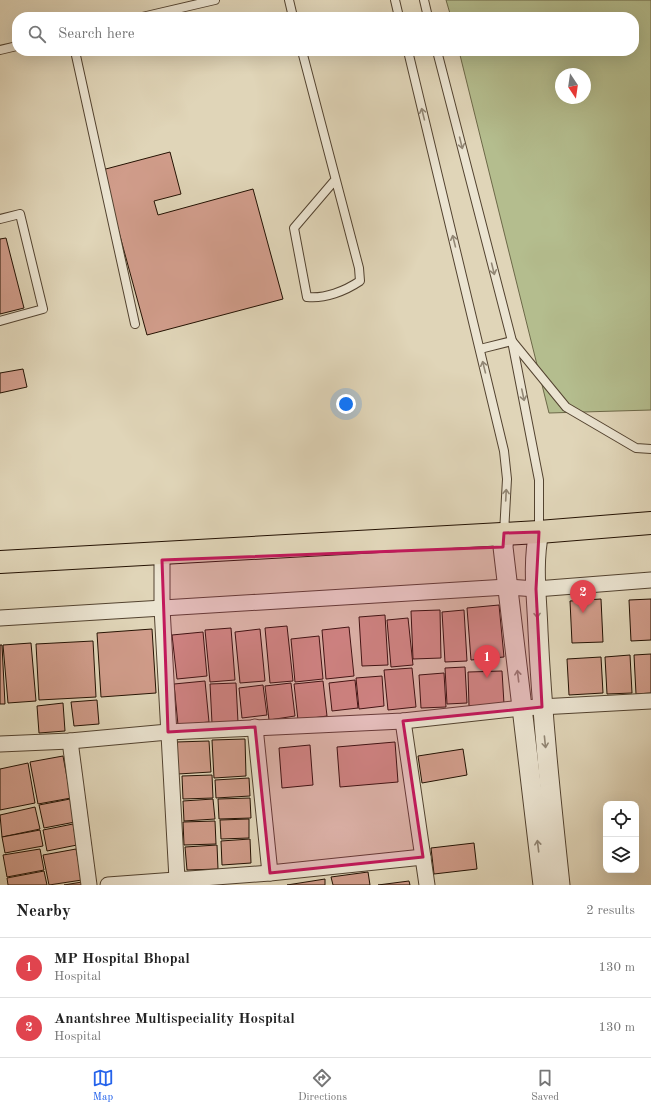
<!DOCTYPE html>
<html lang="en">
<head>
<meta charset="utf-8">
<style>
	:root { --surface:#fff; --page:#f6f6f6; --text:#222; --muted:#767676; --line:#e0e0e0; --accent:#2563eb }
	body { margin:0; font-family:"Old Standard TT",serif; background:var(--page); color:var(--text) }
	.controls { position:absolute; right:12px; bottom:12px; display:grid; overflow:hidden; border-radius:8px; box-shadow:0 4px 16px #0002 }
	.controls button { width:36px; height:36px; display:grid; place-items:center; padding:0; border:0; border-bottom:1px solid var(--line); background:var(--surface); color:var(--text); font:20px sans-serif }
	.compass { position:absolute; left:555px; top:68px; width:36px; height:36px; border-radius:50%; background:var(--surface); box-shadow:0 4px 16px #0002; rotate:167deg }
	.you { position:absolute; left:346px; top:404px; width:14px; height:14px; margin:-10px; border:3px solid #fff; border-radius:50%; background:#1a73e8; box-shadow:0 0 0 6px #1a73e833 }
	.badge { display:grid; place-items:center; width:26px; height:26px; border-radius:50%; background:var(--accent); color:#fff; font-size:13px; font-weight:700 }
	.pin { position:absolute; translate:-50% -33px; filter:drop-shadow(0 1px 2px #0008) }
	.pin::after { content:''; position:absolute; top:21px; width:14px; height:12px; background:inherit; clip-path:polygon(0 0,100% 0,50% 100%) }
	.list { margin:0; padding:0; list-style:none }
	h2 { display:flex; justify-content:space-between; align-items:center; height:52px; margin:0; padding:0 16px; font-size:17px }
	h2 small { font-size:13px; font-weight:400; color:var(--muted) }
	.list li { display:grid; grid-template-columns:26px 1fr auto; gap:12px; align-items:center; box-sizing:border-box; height:60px; padding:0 16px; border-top:1px solid var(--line) }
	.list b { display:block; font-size:15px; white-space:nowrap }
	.list p { margin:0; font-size:13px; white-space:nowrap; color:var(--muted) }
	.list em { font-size:13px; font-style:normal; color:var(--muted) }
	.icon { flex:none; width:22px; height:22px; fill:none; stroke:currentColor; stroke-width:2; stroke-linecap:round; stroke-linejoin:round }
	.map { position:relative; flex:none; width:651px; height:885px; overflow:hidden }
	.search { position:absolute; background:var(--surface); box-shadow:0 4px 16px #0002; left:12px; right:12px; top:12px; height:44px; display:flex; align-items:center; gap:10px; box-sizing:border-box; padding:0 14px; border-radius:16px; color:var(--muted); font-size:15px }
	.sheet { height:172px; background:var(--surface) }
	nav { display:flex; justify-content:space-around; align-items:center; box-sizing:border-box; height:56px; border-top:1px solid var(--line); background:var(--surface); font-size:11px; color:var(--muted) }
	nav a { display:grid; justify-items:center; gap:2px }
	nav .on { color:var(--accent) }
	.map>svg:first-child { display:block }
	.green { fill:#b4bd8e; stroke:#6c6848; fill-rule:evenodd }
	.building { fill:#d09c8a; stroke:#241203 }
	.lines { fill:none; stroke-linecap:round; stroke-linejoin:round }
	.service-casing { stroke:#534330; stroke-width:10 }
	.minor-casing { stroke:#534330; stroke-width:17 }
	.tertiary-casing { stroke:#534330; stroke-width:21 }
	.primary-casing { stroke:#241203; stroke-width:24 }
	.service { stroke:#ebe4d1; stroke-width:8 }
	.minor { stroke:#ebe4d1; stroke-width:15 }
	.tertiary { stroke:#ebe4d1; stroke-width:19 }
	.primary { stroke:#e0d5b8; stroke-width:22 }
	.oneway { stroke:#918674 }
	.marked { fill:#c2185b; fill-opacity:0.2; stroke:#c2185b; stroke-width:3; stroke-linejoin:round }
</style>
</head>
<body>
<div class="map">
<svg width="651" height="885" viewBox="0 0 651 885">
	<rect width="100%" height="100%" fill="#e0d5b8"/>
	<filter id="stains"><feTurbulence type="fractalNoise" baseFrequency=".005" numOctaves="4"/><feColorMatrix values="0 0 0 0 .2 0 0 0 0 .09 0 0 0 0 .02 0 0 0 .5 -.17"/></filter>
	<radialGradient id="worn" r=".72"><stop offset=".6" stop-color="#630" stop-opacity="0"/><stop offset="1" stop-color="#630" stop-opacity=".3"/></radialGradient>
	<path class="green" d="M446,0h205v410l-102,3 -90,-362h175v-34h-183zM561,74h24v24h-24z"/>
	<g class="building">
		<path d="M170,152l11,42 -27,7 4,14 95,-26 30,110 -136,36 -45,-165z"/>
		<path d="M6,238l18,70 -24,6v-75z"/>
		<path d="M23,369l4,18 -27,6v-20z"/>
		<path d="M601,599l2,43 -31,1 -2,-42z"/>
		<path d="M651,599v41l-20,1 -2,-41z"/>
		<path d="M499,605l5,52 -33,3 -4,-52z"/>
		<path d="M440,610l1,48 -28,1 -2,-48z"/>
		<path d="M464,610l3,51 -22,1 -3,-50z"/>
		<path d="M385,615l3,50 -26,1 -3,-49z"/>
		<path d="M408,618l5,47 -22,2 -4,-47z"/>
		<path d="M287,626l6,55 -23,2 -5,-55z"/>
		<path d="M349,627l5,49 -28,3 -4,-49z"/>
		<path d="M231,628l4,52 -25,2 -5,-52z"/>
		<path d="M152,629l4,64 -55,4 -4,-64z"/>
		<path d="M260,629l5,52 -25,2 -5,-51z"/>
		<path d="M203,632l4,44 -30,3 -5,-44z"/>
		<path d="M319,636l4,43 -28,3 -4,-43z"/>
		<path d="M93,641l3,56 -57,3 -3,-56z"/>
		<path d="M31,643l5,58 -28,2 -5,-58z"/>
		<path d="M0,645h2l3,59h-5z"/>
		<path d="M651,654v39l-15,1 -2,-39z"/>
		<path d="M630,655l2,38 -25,1 -2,-37z"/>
		<path d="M601,657l2,36 -34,2 -2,-36z"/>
		<path d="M465,667l2,36 -20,1 -2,-36z"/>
		<path d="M412,668l4,39 -28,3 -4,-40z"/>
		<path d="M502,671l2,33 -35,2 -1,-34z"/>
		<path d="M444,673l2,34 -25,1 -2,-33z"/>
		<path d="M382,676l2,30 -25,3 -3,-31z"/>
		<path d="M355,680l3,28 -26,3 -3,-28z"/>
		<path d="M205,681l4,41 -31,3 -4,-41z"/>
		<path d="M323,681l4,35 -29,4 -4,-36z"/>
		<path d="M236,683l2,39 -26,1 -2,-39z"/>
		<path d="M291,683l4,33 -26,4 -4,-34z"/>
		<path d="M263,685l4,30 -25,3 -3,-30z"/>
		<path d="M97,700l2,24 -25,2 -3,-24z"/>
		<path d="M63,703l2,28 -26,2 -2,-27z"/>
		<path d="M245,739l1,37 -32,2 -2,-38z"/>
		<path d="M209,741l2,31 -33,2 -2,-32z"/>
		<path d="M395,742l3,40 -58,5 -3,-40z"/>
		<path d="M310,745l3,40 -31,3 -3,-40z"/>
		<path d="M463,749l4,26 -45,8 -4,-27z"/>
		<path d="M63,756l8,42 -33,6 -8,-42z"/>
		<path d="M28,763l7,40 -35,7v-41z"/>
		<path d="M212,775l1,23 -30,1 -1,-23z"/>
		<path d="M249,778l1,18 -34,2 -1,-18z"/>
		<path d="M250,798l1,20 -32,1 -1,-20z"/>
		<path d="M70,799l5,23 -31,6 -5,-23z"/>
		<path d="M213,799l2,20 -31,2 -1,-20z"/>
		<path d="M35,807l5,22 -38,8 -2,-22z"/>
		<path d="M249,819v19l-28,1 -1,-19z"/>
		<path d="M215,821l1,23 -32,1 -1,-23z"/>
		<path d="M73,824l4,21 -30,6 -4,-21z"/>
		<path d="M40,830l3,16 -38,7 -3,-16z"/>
		<path d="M250,839l1,24 -29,2 -1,-24z"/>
		<path d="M474,843l3,26 -43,5 -3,-26z"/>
		<path d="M217,845l1,24 -31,1 -2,-23z"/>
		<path d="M40,849l4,21 -37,7 -4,-22z"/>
		<path d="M76,849l6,31 -33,5 -6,-30z"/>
		<path d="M44,871l3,14h-39l-1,-7z"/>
		<path d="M368,872l2,13h-37l-2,-8z"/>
		<path d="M325,879v6h-38z"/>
		<path d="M409,881l1,4h-32z"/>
		<path d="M82,882v3h-18z"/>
	</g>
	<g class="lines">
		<defs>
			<g id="service">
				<path d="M289,0l4,17"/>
				<path d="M395,0l4,17"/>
				<path d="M424,0l4,17"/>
				<path d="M142,17l73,-17"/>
				<path d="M0,50l17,-4"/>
				<path d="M75,51l60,273"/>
				<path d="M302,51l57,217 1,13c-15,10 -35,18 -53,16l-13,-69 41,-48"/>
				<path d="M408,51l96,400 3,28 -3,54"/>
				<path d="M437,51l75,290 27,139v52"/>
				<path d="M0,219l20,-5 23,95 -43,12"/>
				<path d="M480,349l32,-8 54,66 70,41 15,1"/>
			</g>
			<g id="minor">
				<path d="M162,560v48l15,271"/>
				<path d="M0,618l507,-31 29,2 115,-9"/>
				<path d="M403,721l24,164"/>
				<path d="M255,727l15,146"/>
				<path d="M70,741l19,144"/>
				<path d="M0,744l70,-3 98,-9 235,-11 119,-13 129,-7"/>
				<path d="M108,885l162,-12 153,-16"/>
			</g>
			<g id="tertiary">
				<path d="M539,532c-7,32 -2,67 -1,99 4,85 13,169 22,254"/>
				<path d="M504,533l-1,14 40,338"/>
			</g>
			<path id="primary" d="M0,562l539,-30 112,-9"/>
		</defs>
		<use href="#service" class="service-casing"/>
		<use href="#minor" class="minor-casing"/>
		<use href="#tertiary" class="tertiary-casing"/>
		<use href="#primary" class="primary-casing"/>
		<use href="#service" class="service"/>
		<use href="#minor" class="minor"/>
		<use href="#tertiary" class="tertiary"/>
		<use href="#primary" class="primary"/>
	</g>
	<defs><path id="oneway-shaft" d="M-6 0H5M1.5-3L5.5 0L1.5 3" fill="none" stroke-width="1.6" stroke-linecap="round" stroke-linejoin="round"/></defs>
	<g class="oneway">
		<use href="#oneway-shaft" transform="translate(423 114) rotate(-104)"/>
		<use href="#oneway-shaft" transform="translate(461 143) rotate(76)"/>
		<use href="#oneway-shaft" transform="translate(454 241) rotate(-104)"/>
		<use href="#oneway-shaft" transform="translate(493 269) rotate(76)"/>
		<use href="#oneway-shaft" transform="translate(484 367) rotate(-104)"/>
		<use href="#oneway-shaft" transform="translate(523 395) rotate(78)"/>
		<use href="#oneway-shaft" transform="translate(506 495) rotate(-87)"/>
		<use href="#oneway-shaft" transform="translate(537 612) rotate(87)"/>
		<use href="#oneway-shaft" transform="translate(518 676) rotate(-97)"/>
		<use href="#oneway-shaft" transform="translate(545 742) rotate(84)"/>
		<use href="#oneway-shaft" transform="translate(538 846) rotate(-97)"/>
	</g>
	<path class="marked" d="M539,532l-3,57 6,118 -139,14 20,136 -153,16 -15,-146 -87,5 -6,-172 341,-13 1,-14z"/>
	<rect width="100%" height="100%" filter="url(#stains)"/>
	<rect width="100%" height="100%" fill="url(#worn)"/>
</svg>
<div class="controls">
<button><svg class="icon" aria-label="locate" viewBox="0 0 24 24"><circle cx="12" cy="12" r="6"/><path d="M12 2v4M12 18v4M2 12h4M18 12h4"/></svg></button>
<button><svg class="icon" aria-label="layers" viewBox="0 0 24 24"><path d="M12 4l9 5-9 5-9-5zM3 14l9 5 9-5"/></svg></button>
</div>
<svg class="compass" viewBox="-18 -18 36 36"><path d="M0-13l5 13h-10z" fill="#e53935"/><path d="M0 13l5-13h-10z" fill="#767676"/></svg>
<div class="you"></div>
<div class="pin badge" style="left:487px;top:678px;background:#e0444e">1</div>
<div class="pin badge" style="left:583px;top:613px;background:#e0444e">2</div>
<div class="search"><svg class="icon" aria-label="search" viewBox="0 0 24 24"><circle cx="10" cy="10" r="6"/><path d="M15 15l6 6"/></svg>Search here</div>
</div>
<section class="sheet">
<h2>Nearby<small>2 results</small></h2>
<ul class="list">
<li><span class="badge" style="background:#e0444e">1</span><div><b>MP Hospital Bhopal</b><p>Hospital</p></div><em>130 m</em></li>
<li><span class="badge" style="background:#e0444e">2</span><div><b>Anantshree Multispeciality Hospital</b><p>Hospital</p></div><em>130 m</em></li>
</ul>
</section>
<nav>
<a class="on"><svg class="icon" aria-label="map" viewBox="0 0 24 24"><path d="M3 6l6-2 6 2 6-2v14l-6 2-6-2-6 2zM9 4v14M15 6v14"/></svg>Map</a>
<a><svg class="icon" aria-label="directions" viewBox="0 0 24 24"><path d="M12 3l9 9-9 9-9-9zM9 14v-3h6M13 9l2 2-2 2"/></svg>Directions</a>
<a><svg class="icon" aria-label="saved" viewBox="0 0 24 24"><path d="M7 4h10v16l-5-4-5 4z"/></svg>Saved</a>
</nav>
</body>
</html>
